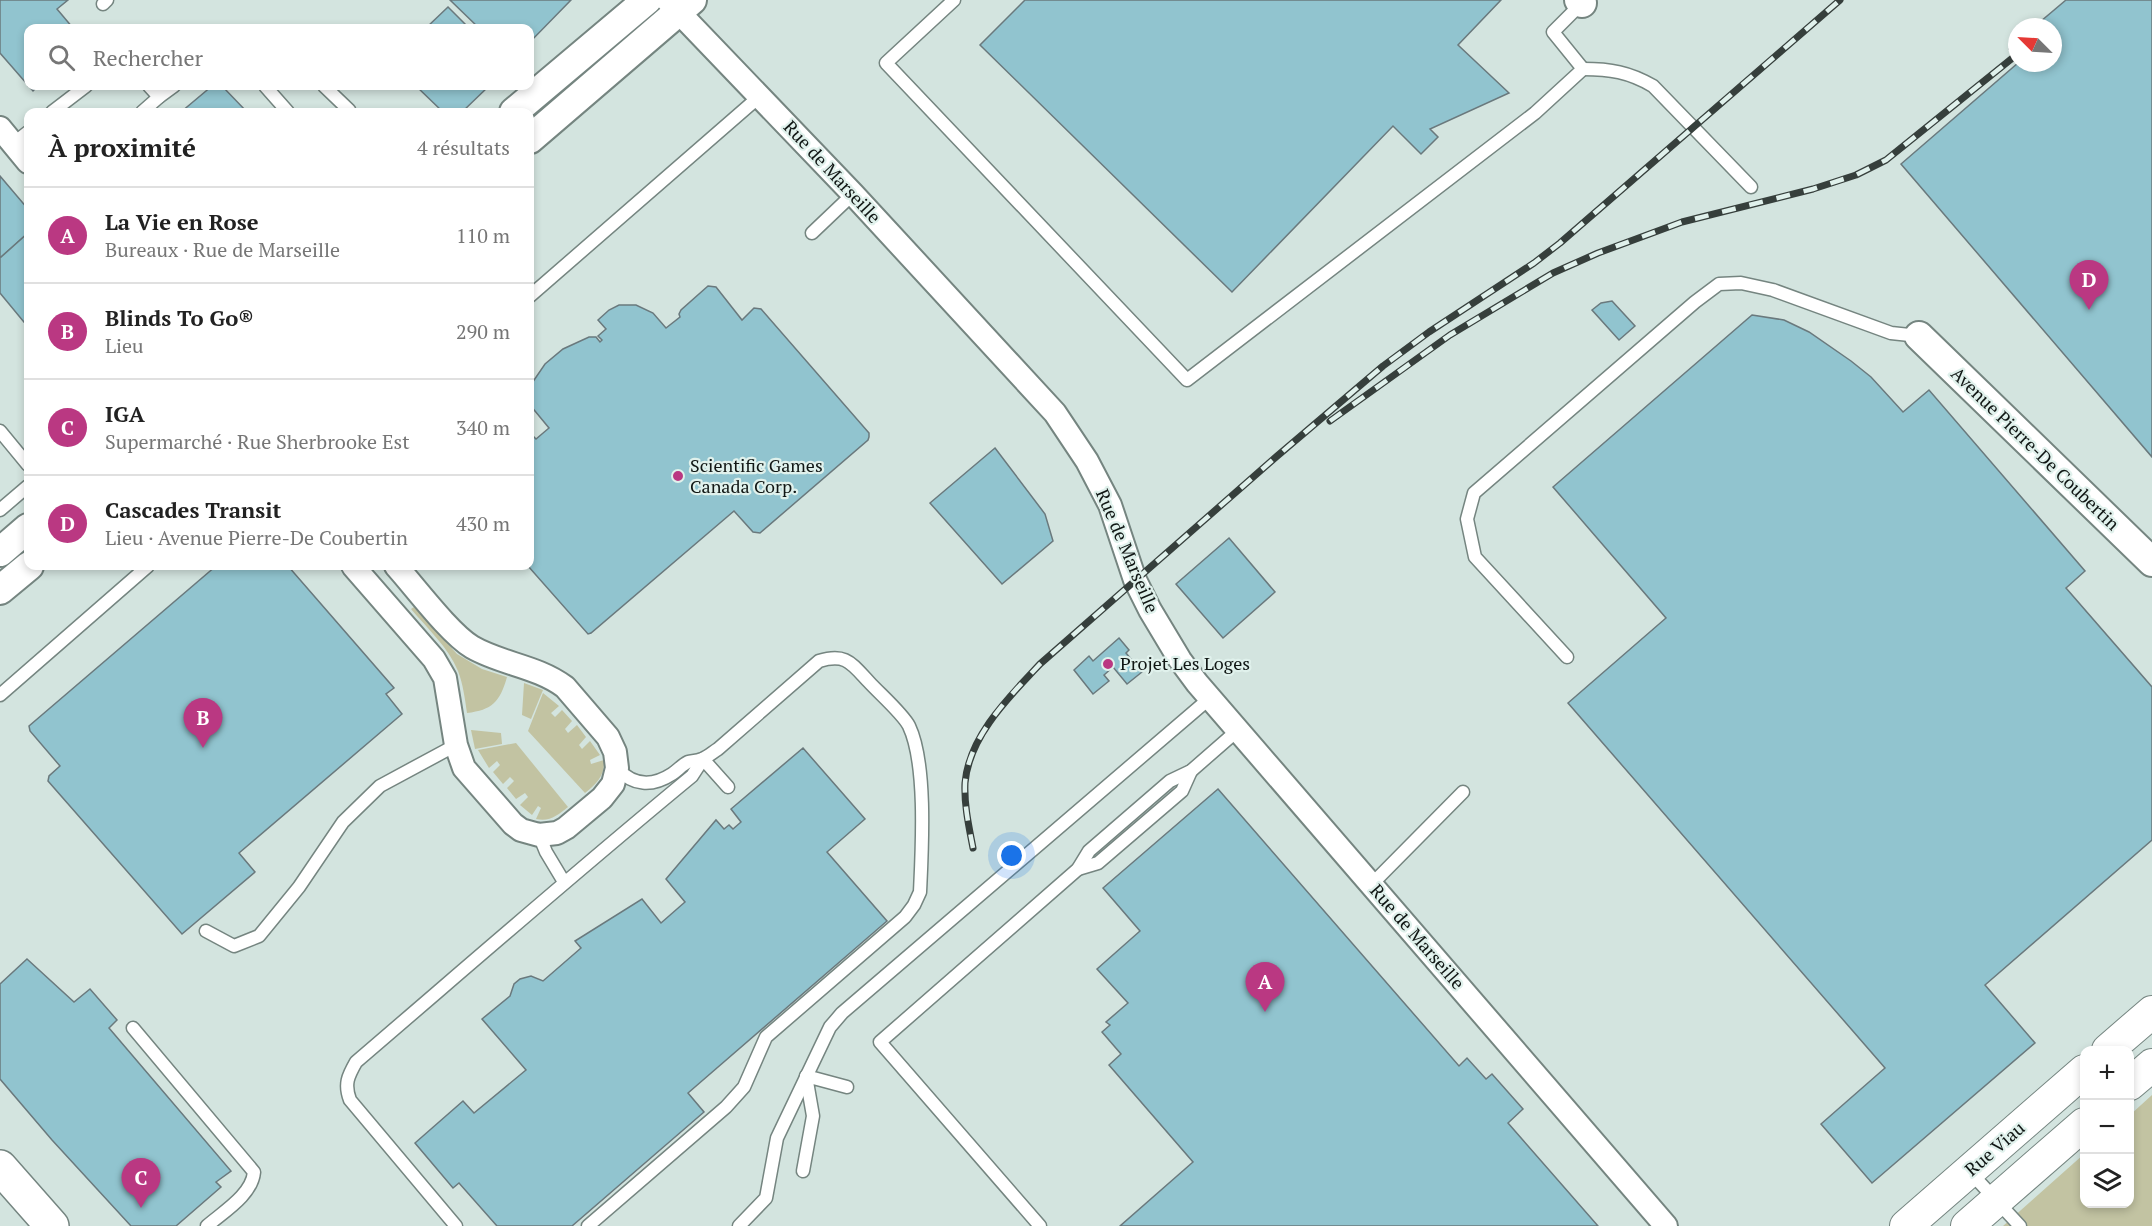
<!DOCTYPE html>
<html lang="fr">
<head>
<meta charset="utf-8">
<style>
	:root { --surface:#fff; --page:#f6f6f6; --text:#222; --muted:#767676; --line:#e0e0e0; --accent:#ba3882 }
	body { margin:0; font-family:"PT Serif",serif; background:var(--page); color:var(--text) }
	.controls { position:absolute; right:18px; bottom:18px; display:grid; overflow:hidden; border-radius:12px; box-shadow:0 3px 9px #0003 }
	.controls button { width:54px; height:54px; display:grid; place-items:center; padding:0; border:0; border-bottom:2px solid var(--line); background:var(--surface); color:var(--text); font:30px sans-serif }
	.compass { position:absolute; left:2008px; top:18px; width:54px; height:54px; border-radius:50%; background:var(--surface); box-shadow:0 3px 9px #0003; rotate:294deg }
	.you { position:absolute; left:1012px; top:856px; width:21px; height:21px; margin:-15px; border:4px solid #fff; border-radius:50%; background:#1a73e8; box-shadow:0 0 0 9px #1a73e833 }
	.badge { display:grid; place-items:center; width:39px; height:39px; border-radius:50%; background:var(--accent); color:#fff; font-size:20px; font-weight:700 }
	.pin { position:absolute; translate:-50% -50px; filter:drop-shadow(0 2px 3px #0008) }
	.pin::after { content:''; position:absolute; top:32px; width:21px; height:18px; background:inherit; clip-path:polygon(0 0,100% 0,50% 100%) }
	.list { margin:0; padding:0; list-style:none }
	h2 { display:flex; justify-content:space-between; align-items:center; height:78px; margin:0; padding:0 24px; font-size:26px }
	h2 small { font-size:20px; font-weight:400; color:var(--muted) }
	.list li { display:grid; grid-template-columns:39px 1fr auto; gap:18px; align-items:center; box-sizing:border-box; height:96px; padding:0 24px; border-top:2px solid var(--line) }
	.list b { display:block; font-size:22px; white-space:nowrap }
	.list p { margin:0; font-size:20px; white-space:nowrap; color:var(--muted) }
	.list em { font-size:20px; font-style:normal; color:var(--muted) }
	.icon { flex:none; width:33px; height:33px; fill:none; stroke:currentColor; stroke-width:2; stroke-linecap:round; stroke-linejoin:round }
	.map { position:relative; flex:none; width:2152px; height:1226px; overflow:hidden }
	.search { position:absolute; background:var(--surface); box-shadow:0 3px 9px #0003; left:24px; top:24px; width:510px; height:66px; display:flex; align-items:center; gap:15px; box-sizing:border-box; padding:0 21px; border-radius:12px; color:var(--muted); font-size:22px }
	.panel { position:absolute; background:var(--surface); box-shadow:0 3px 9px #0003; left:24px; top:108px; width:510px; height:462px; border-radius:12px }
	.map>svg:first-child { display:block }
	.green { fill:#c2c3a2 }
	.building { fill:#91c4cf; stroke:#6a797d; stroke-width:1.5 }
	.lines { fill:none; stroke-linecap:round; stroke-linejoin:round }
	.service-casing { stroke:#758580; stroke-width:15 }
	.minor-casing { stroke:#758580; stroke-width:26 }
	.tertiary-casing { stroke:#758580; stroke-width:32 }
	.secondary-casing { stroke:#758580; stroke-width:34 }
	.primary-casing { stroke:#758580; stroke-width:36 }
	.service { stroke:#fff; stroke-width:12 }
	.minor { stroke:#fff; stroke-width:22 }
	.tertiary { stroke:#fff; stroke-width:28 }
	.secondary { stroke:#fff; stroke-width:32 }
	.primary { stroke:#fff; stroke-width:33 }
	.rail-casing { stroke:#363f3c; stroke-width:7 }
	.rail { stroke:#e0f1ec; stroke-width:4.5; stroke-dasharray:14; stroke-linecap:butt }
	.poi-dot { fill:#ba3882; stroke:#e0f1ec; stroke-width:2 }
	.labels { text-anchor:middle; stroke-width:4.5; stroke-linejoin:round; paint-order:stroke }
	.street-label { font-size:18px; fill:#101614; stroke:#e0f1ec }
	.poi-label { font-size:18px; fill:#101614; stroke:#e0f1ec; text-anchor:start }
</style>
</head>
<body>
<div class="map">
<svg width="2152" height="1226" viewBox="0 0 2152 1226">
	<rect width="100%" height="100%" fill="#d3e4df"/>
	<g class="green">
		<path d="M414,607l43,47 25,15 25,8c-7,25 -15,33 -40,36 -2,-14 -4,-29 -9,-42 -10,-24 -31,-43 -47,-62z"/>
		<path d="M524,683l19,7 -12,29 -9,-4z"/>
		<path d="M543,693l16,13 -8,7 4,4 7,-7 10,11 -7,8 3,4 9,-8 9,12 -7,8 3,4 8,-8 10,14 -10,5 1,4 13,-4c1,16 -8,24 -19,33l-57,-62z"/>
		<path d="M471,730l30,3 1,11 -27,5z"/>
		<path d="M516,743l52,64c-10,8 -18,15 -32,12l5,-11 -3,-2 -6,9 -12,-10 8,-8 -3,-4 -9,6 -9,-11 7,-7 -4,-4 -7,7 -10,-12 7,-7 -3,-4 -8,7 -11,-18z"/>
		<path d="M2152,1095v131h-149l81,-72v50h46v-89z"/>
	</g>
	<g class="building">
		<path d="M0,0h68l-11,9 16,19h-45v58h10l-5,5 -33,-38z"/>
		<path d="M450,0h121l-41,42v-14h-51z"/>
		<path d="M1025,0h476l-43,45 51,48 -79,36 8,8 -17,17 -28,-28 -161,166 -252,-247z"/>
		<path d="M2066,0h86v457l-251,-293 117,-101h35v-36h-19z"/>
		<path d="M448,7l21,21h-43z"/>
		<path d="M2017,42v16l-8,-9z"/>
		<path d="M212,86h10l25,26h-66z"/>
		<path d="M416,86h73l-27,26h-19z"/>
		<path d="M0,176l28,33v24l-28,25z"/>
		<path d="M28,233v94l-28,-34v-35z"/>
		<path d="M708,286l8,1 26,33 12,-12 7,1 108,124v4l-1,3 -108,93 -7,-1 -19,-21 -143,122 -3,1 -60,-68h2v-133l6,6 13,-11 -19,-23v-19l15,-22 18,-15 26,-12h7l4,5 2,-2 -4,-4 8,-7 -8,-9 11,-10 10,-5h17l17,8 13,15 14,-11 -1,-3 2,-4z"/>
		<path d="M1612,301l23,25 -16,14 -27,-30 9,-7z"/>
		<path d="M1752,315l32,5 25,12 42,29 20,16 32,35 26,-22 156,181 -19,17 86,99v153l-167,145 50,58 -163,140 -51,-59 64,-56 -317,-365 98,-85 -113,-131z"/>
		<path d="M995,448l50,66 8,27 -51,43 -72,-81z"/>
		<path d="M1229,538l46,54 -52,46 -47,-54z"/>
		<path d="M216,566h72l106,122 -8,6 16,20 -163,139 16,19 -73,62 -134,-153 1,-5 11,-10 -30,-35 -1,-5z"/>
		<path d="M1119,638l10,12 -3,3 16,19 -15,12 -14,-17 -9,8 5,6 -16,13 -19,-24 15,-14 4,5z"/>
		<path d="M803,748l62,71 -38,33 60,69 -199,172 16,19 -132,114h-75l-38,-43 -6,5 -38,-45 48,-42 11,12 52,-43 -44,-51 28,-23 4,-12 6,-5 11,-3 12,5 38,-33 -6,-7 67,-42 19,24 24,-21 -19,-23 50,-59 8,9 5,-4 4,4 8,-7 -10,-13z"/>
		<path d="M1218,789l241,277 8,-8 19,21 6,-5 31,35 -15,14 90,103h-478l73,-64 -84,-97 12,-11 -19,-22 8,-7 -4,-3 22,-19 -31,-34 43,-38 -37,-43z"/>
		<path d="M27,959l47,43 16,-13 27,31 -8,8 122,143 -15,11 5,5 -45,39h-45l-79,-86 -52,-61v-95z"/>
	</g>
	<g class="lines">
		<defs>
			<g id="service">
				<path d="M954,0l-68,63 301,317 348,-267 48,-44 -30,-37 29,-29"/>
				<path d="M103,4l4,-4"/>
				<path d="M1583,69c27,0 46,3 70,17l98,101"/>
				<path d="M265,86l23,26"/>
				<path d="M324,86l25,24 -1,2"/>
				<path d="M159,97l15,-11"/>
				<path d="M52,112l34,-26"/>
				<path d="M142,112l17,-15 -10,-11"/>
				<path d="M13,144l15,-12"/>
				<path d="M812,233l41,-39"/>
				<path d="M530,296l230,-200"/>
				<path d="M0,431l28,34"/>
				<path d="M0,510l28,-24"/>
				<path d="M1567,657l-92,-100 -8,-38 7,-26 221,-191 24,-18 22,-1 32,7 118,43 28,3"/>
				<path d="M0,695l148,-129"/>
				<path d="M703,759l25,28"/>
				<path d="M539,835l7,17 18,30"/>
				<path d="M1078,869l20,-6 84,-72 9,-20"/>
				<path d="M1372,884l91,-92"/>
				<path d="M206,931l28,15 25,-10 40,-49 44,-65 37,-36 76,-41"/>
				<path d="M133,1028l121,144c-2,23 -31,40 -47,54"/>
				<path d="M803,1171l10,-55 -7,-40 41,11"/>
				<path d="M1970,1172l50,54"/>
				<path d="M456,1226l-106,-126c-6,-16 -2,-24 6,-38 112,-96 223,-193 336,-286l11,-17"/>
				<path d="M588,1226l138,-119 18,-20 22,-50 139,-120 9,-12 6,-13c2,-43 7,-128 -11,-166 -6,-12 -30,-33 -40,-44 -18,-19 -23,-29 -50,-21l-101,88c-5,3 -10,8 -16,10 -5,2 -10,2 -14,3 -6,3 -10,8 -16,12 -20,13 -39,12 -55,-6"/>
				<path d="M739,1226l27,-28 11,-60 53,-111 12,-14 368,-315"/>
				<path d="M1040,1226l-160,-184 198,-173 11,-18 81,-70 21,-10 47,-41"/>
			</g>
			<g id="minor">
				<path d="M667,0l186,194 202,219 32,48 23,44 25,75 15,30 30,50 17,23 469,543"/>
				<path d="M0,128l28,34"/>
				<path d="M353,566l81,93 11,19 11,67 8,23 49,56 8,6 18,5 18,-2 9,-5 36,-30 11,-14 4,-16 -2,-16 -7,-15 -43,-50c-28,-21 -64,-23 -93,-40 -23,-14 -57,-60 -76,-81"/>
			</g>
			<g id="tertiary">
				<path d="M1579,0l3,3"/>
				<path d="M514,112l133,-112"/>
				<path d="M530,139l162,-139"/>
				<path d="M1919,336l233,226"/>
				<path d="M0,552l28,-24"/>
				<path d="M0,590l29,-24"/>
			</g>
			<g id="secondary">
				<path d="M2108,1050l44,-38"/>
				<path d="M2130,1084l22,-19"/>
				<path d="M1906,1226l178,-155"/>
				<path d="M1967,1226l117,-102"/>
			</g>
			<path id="primary" d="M0,1167l52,59"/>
		</defs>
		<use href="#service" class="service-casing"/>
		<use href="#minor" class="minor-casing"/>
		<use href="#tertiary" class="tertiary-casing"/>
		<use href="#secondary" class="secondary-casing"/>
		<use href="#primary" class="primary-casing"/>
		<use href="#service" class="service"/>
		<use href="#minor" class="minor"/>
		<use href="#tertiary" class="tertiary"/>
		<use href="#secondary" class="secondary"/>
		<use href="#primary" class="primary"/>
		<defs>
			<g id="rail">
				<path d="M1330,421l120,-86 103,-62 45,-20 84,-31 131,-33 43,-14 30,-15 129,-104"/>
				<path d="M973,848c-4,-21 -9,-43 -8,-65 4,-47 44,-86 75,-119l236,-207 107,-91 46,-34 105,-69 26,-20 280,-243"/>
			</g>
		</defs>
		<use href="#rail" class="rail-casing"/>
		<use href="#rail" class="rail"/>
	</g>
	<g class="poi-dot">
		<circle cx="678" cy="476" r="6"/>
		<circle cx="1108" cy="664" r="6"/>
	</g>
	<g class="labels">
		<g class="street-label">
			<text transform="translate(832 172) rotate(47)" y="6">Rue de Marseille</text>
			<text transform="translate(2035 449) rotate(44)" y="6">Avenue Pierre-De Coubertin</text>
			<text transform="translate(1127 551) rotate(67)" y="6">Rue de Marseille</text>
			<text transform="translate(1417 937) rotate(49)" y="6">Rue de Marseille</text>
			<text transform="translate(1995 1149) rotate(-41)" y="6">Rue Viau</text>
		</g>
		<g class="poi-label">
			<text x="690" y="472">Scientific Games<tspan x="690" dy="21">Canada Corp.</tspan></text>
			<text x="1120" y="670">Projet Les Loges</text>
		</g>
	</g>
</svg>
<div class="controls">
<button>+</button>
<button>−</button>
<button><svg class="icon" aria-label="layers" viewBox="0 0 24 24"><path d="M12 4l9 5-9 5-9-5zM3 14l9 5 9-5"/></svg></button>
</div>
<svg class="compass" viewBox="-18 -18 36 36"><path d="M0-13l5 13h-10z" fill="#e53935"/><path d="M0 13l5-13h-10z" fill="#767676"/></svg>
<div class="you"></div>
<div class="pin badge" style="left:1265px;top:1012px">A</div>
<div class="pin badge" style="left:203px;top:748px">B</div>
<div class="pin badge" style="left:141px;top:1208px">C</div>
<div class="pin badge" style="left:2089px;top:310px">D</div>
<div class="search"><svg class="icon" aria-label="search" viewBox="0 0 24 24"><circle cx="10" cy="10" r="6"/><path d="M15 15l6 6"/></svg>Rechercher</div>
<section class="panel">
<h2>À proximité<small>4 résultats</small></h2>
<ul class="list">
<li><span class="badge">A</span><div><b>La Vie en Rose</b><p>Bureaux · Rue de Marseille</p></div><em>110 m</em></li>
<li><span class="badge">B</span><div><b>Blinds To Go®</b><p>Lieu</p></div><em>290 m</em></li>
<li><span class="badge">C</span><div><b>IGA</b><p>Supermarché · Rue Sherbrooke Est</p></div><em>340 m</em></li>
<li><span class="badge">D</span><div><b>Cascades Transit</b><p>Lieu · Avenue Pierre-De Coubertin</p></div><em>430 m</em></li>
</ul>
</section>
</div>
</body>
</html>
